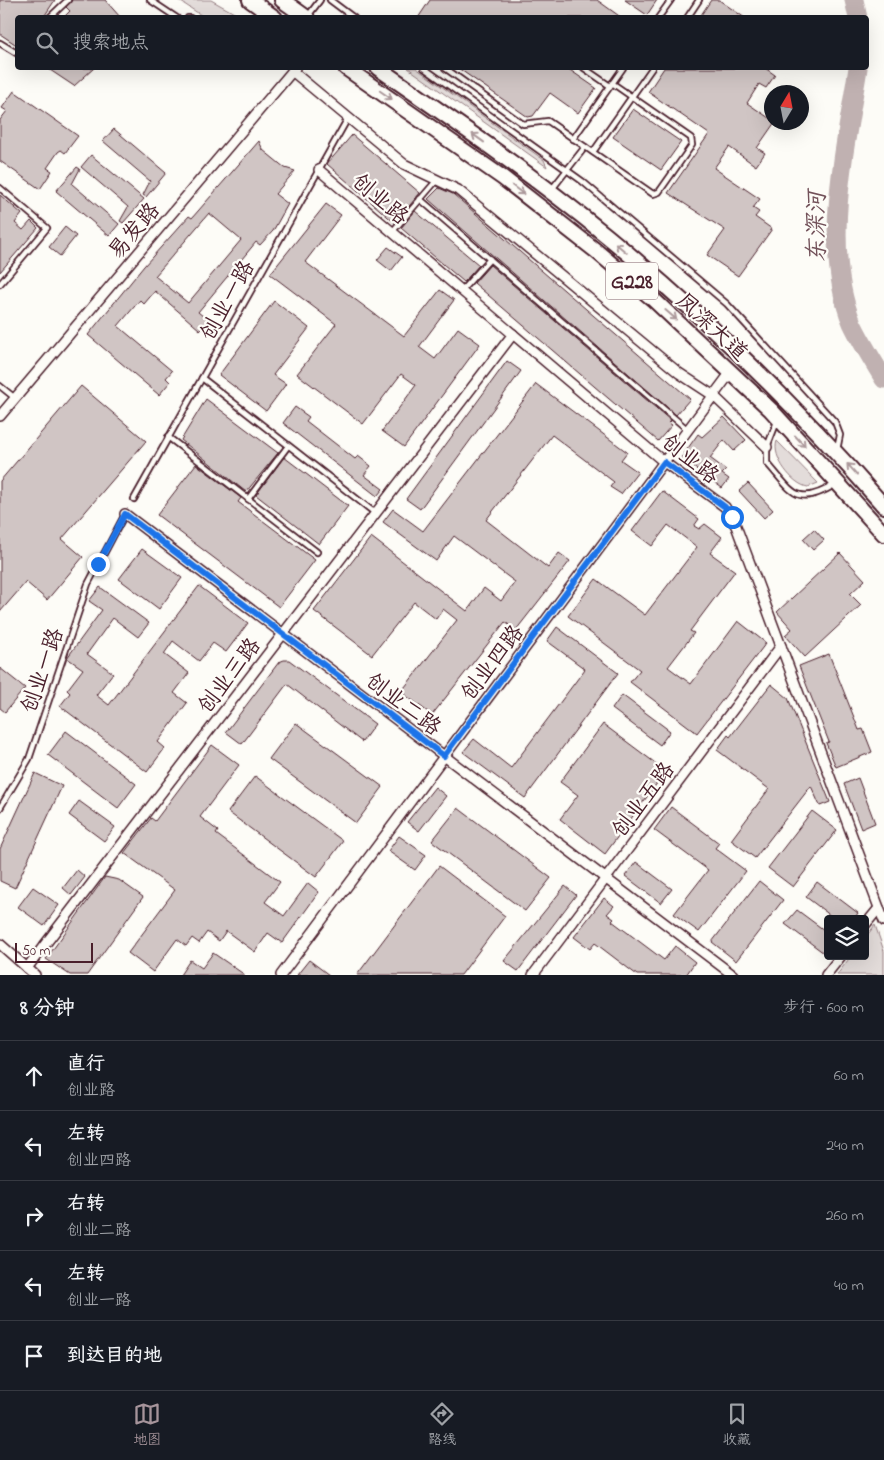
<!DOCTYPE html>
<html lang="zh">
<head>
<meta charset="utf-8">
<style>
	:root { --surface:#171b24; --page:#20242c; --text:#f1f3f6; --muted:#9ea1a6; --line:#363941; --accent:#a6949b }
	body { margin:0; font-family:"Indie Flower","LXGW WenKai TC",sans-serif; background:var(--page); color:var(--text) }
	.controls { position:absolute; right:15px; bottom:15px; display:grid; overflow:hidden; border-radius:5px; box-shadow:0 5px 20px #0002 }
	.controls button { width:45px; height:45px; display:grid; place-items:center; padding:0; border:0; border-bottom:1px solid var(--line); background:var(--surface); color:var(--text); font:25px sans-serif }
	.compass { position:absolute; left:764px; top:85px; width:45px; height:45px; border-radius:50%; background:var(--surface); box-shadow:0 5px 20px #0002; rotate:10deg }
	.scale { position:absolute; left:15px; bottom:12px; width:78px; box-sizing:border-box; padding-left:5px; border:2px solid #4a1f2b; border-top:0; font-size:14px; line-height:18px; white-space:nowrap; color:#4a1f2b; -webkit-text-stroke:4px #fdfcf7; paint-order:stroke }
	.stop { position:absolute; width:15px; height:15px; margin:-11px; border:4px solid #1a73e8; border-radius:50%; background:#fff }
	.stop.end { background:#1a73e8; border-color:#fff; box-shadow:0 1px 5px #0008 }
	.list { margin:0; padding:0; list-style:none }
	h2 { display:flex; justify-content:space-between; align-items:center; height:65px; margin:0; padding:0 20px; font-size:21px }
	h2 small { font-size:16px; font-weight:400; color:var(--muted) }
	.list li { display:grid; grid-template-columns:32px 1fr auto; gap:15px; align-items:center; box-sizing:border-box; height:70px; padding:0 20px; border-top:1px solid var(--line) }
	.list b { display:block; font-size:19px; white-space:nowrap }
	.list p { margin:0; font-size:16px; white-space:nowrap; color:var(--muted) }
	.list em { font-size:16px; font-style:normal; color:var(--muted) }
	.icon { flex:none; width:28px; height:28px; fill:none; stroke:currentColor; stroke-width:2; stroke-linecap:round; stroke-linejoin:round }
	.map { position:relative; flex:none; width:884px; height:975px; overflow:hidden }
	.search { position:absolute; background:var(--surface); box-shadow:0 5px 20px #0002; left:15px; right:15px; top:15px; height:55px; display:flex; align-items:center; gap:12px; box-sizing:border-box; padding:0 18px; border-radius:5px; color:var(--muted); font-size:19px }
	.sheet { height:415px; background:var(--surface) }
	nav { display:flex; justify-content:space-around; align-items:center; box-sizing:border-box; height:70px; border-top:1px solid var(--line); background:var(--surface); font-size:14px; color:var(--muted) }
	nav a { display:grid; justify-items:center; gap:2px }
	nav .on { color:var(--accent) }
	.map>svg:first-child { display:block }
	.green { fill:#e3dcda; stroke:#967e82 }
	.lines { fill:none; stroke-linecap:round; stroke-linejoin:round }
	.river { stroke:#c0b1b1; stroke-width:19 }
	.building { fill:#d0c5c4; stroke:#4a1f2b; fill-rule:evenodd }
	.service-casing { stroke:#4a1f2b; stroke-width:8 }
	.minor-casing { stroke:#4a1f2b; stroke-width:12 }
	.trunk-casing { stroke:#4a1f2b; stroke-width:18 }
	.service { stroke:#fdfcf7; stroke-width:4.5 }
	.minor { stroke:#fdfcf7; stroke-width:9 }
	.trunk { stroke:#fdfcf7; stroke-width:14 }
	.oneway { stroke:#ac999b }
	.route { stroke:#1a73e8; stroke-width:6 }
	.labels { text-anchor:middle; stroke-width:4.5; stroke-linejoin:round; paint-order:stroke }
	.shield { fill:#fdfcf7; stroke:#806168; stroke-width:1 }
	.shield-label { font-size:21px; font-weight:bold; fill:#4a1f2b }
	.street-label { font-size:22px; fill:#4a1f2b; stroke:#fdfcf7 }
	.water-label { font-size:24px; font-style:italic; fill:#73525a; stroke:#fdfcf7 }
</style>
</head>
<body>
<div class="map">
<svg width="884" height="975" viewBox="0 0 884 975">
	<rect width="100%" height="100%" fill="#fdfcf7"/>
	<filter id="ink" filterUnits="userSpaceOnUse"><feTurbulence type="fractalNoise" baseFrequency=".02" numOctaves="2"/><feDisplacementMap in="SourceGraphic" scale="10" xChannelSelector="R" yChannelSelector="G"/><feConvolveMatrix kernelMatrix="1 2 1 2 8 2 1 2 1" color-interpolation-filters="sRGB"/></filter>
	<g filter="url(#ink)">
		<g class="green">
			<path d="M178,0h33l25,14 18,3h-50z"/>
			<path d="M408,68h8l128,92 3,7z"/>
			<path d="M777,441l41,42 -10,4c-15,-2 -37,-30 -31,-46z"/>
			<path d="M875,925l9,26v24h-47l14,-19h14v-18z"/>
		</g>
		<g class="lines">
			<g class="river">
				<path d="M854,0l4,18"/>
				<path d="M858,68c-12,77 -37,179 -6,255 9,19 21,38 32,56"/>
			</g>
		</g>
		<g class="building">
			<path d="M0,0h55l-12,18h-25v28l-18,-12z"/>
			<path d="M72,0h33l16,18h-58l7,-7 -4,-4z"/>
			<path d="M430,0h167l25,18h-204z"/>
			<path d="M625,0h32l-10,15z"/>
			<path d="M711,0h8l26,18h-46z"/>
			<path d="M47,68h47l-20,18z"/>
			<path d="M458,68h109l29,20 -18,25 -28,-20 -17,23 -5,1z"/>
			<path d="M664,68h101l10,7 -9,13 -7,-4 -12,19 25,17v2h3l-18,26 8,5 -9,13 -27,-19 -15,21 46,31 -7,9 6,4 -4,5 17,12 -34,47 -31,-21 18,-25 -57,-37 41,-59 -61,-42z"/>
			<path d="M14,91l64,45 -13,17 -4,-3 -3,2 -11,16 5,3 -12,18 -40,-28v-41l7,-9 -5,-3z"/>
			<path d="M633,109l48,33 -20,28 -48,-33z"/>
			<path d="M114,129l52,44 -20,24 -3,-2 7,-14 -47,-40z"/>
			<path d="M352,135l68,58 -25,30 -68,-59z"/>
			<path d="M259,141l4,9 22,18 10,3 -20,23 13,10 -15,27 -13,14 -4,-3 -58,70 11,9 -9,9 -45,-39 -11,13 -4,-4 -22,26 54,45 -6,7 4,4 -11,13 -71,-60 56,-69 45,-50 3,2zM209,213l32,27 -53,63 -33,-27z"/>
			<path d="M91,155l53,44 -21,24 -3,-2 8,-14 -47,-40z"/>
			<path d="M77,167l3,2 -8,15 47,40 -10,12 -53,-45z"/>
			<path d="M439,188l14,6 237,205 -14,16 -248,-216z"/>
			<path d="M0,195l22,19 -7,9 8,7 8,-9 7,7 -38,44z"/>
			<path d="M326,204l15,11 -36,47 99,74 36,-46 14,10 -35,47 16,12 23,-31 22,16 -76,103 -22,-16 34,-46 -15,-11 -38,50 -66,-50 39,-50 -66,-50z"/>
			<path d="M415,211l64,54 -15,17 -63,-54z"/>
			<path d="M65,227l11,9 -16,20 -11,-9z"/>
			<path d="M388,247l14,10 -11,14 -14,-11z"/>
			<path d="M490,265l181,156 -2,2 3,2 -14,16 -184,-158z"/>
			<path d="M274,301l35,27 -36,47 13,9 -20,27 -47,-36z"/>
			<path d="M507,361l14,10 -101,138 -14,-10z"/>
			<path d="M536,384l91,68 -6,8 17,12 -17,22 -11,-7 4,-5 -62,-47 -66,85 62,48 11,-15 11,8 -54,69 -11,-8 -73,93 -31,-23 56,-72 -14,-11 -7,10 -22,-17 -42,53 -58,-44 57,-74 96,74 17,-23 17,13 14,-19 -61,-46 -18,25 -53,-39 10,-13 30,22z"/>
			<path d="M81,386l65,55 -84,98 21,18 -36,43 -21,-18 -26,30v-131z"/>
			<path d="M206,399l72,54 -32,39 -65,-52z"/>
			<path d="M295,407l14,10 -3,4 49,38 3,-3 13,10 -7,9 19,14 -6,7 -94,-73z"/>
			<path d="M724,417l22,23 -12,11 -10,-11 -14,18 16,12 -4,4 7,5 -7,9 -41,-30 17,-24 4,3z"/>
			<path d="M284,457l64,49 -29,38 -63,-49z"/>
			<path d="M196,464l45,34 -3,4 77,58 -36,47 -122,-92z"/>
			<path d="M748,483l25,27 -9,8 -25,-27z"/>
			<path d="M662,491l37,28 -5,7 5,3 6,-5 17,13 -12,16 25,18 -45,60 4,2 -26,34 23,17 47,-63 28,22 -69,90 -67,-51 10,-12 -72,-54 28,-37 49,36 52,-68 -29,-22 -16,21 -20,-15z"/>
			<path d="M814,529l10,11 -11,10 -10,-11z"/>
			<path d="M142,549l40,29 -23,31 -40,-30z"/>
			<path d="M840,553l25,27 -15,14 11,11 -56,52 -20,-22 7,-6 -15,-17z"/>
			<path d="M199,586l49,37 -22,29 -13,-9 -14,18 -26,-20 -9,13 25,19 -15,20 13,10 -29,39 7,6 -18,24 -87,-66 10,-13 -3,-3 16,-21 -16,-11 35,-48 -13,-9 11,-14 49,36 -11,14 -25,-19 -26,36 26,19 -17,22 13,10z"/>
			<path d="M557,627l61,46 -93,125 -62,-46 11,-13 37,29 42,-56 32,-43 -38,-28z"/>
			<path d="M829,654l30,76 4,-1 9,23 -36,15 -10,-24 3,-1 -30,-76z"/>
			<path d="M284,660h5l86,64 -13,18 -75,-58 -45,60 -16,-12 53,-70z"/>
			<path d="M0,668l25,20 -20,24 -5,-4z"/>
			<path d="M771,684l17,14 42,104 -10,4 -9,-20 -56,72 -24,-18 38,-51 -52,-39 11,-15 2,2z"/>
			<path d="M622,695l48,36 -10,14 -48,-36z"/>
			<path d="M296,723l87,64 -27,36 -87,-64z"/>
			<path d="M603,724l63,47 -61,83 -45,-35 18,-24 -18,-13z"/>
			<path d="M66,731l70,53 -18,24 -70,-53z"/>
			<path d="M212,745l27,20 -39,52 18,14 -2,3 64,48 -15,20 19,14 24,-33 11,9 -37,51 -14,-10 -13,19 -29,-21 -7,10 -12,-9 -8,11 -7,-5 -6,8 -9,-7 -24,33 -25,-19 47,-63 -51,-37 27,-35 4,3z"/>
			<path d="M35,773l27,13 -47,102 -15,-7v-32z"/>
			<path d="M255,776l88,65 -27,36 -88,-65z"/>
			<path d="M858,778l17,45 -14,6 -17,-45z"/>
			<path d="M435,787l11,9 -27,35 -12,-9z"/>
			<path d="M79,801l36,26 -11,14 -35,-26z"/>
			<path d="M671,807l48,36 -4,5 31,23 -47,61 -25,-18 34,-44 -54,-40z"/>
			<path d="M458,808l93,70 -26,33 -93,-70z"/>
			<path d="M812,811l25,19 -44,57 -25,-19z"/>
			<path d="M399,836l27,19 -11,15 -27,-19z"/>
			<path d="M636,862l36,27 -11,14 -36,-27z"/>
			<path d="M439,866l66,50 -44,59h-104z"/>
			<path d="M77,870l8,7 -14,18 -8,-7z"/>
			<path d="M105,877l14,3 24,17 -56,78h-17l-24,-16z"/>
			<path d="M759,881l24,19 -47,61 -24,-19z"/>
			<path d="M817,882l41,31 -4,6h-19l-29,-22z"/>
			<path d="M565,886l11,9 -58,76 -14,-10z"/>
			<path d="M33,887l26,18 -15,21 -26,-19z"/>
			<path d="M604,898l10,8 -7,8 7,5 -2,2 52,39 11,-14 20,16 -9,13h-49l-42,-32 -5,6 -16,-12z"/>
			<path d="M797,910l31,23v23l-43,-32z"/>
			<path d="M213,953l32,22h-65l10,-15 12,8z"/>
			<path d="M309,960l20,15h-32z"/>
		</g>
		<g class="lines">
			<defs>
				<g id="service">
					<path d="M150,0l27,18"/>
					<path d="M330,0l24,18"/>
					<path d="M308,16l12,-16"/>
					<path d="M49,18l19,-18"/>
					<path d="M188,18h2"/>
					<path d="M658,18l13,-18"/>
					<path d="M687,18l12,-18"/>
					<path d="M0,43l18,11"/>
					<path d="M424,68l158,113 145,123 108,118 5,13 -3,15"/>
					<path d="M445,68l78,56 25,-3 105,73 6,-2 33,-47 -1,-7 -79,-55"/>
					<path d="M584,68l26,18"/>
					<path d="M573,139l50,-71"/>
					<path d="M593,152l59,-84"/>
					<path d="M0,188l47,40 -47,56"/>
					<path d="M552,189l33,-42"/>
					<path d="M420,199l268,231"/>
					<path d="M392,232l45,-52"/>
					<path d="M461,291l29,-32"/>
					<path d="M202,378l173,135"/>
					<path d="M0,386l15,12"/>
					<path d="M778,419l-11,28v16c26,29 29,45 69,21"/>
					<path d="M168,437l149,115"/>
					<path d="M134,499l214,-381"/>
					<path d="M248,499l40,-53"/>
					<path d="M0,808l29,-49 59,-175 37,-70"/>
				</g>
				<g id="minor">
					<path d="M292,71l112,93 54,26 221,183 35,23 53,51"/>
					<path d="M319,170l345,292 61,45 11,19 148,395"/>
					<path d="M0,416l295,-348"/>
					<path d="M125,514l608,461"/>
					<path d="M865,925l14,-17"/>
					<path d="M0,944l35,31"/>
					<path d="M27,968l486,-634"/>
					<path d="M281,975l450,-603"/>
					<path d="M533,975l248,-329"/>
					<path d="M826,975l15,-19"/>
				</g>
				<g id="trunk">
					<path d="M250,0l25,18"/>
					<path d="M282,0l25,18"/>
					<path d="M346,68l157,110 92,72 59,50 117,110 113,124"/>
					<path d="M378,68c78,54 156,108 229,168 100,82 192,173 277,270"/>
				</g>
			</defs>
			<use href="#service" class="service-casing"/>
			<use href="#minor" class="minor-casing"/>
			<use href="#trunk" class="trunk-casing"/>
			<use href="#service" class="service"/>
			<use href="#minor" class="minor"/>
			<use href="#trunk" class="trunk"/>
		</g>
		<defs><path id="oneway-shaft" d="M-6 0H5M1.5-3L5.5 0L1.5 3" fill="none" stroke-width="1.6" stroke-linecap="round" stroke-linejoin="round" transform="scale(1.25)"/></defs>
		<g class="oneway">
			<use href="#oneway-shaft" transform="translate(386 95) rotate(35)"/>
			<use href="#oneway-shaft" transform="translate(478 138) rotate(-144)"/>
			<use href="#oneway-shaft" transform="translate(518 190) rotate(37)"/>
			<use href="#oneway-shaft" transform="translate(621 248) rotate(-140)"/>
			<use href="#oneway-shaft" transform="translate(671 315) rotate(41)"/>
			<use href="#oneway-shaft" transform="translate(800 441) rotate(47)"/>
			<use href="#oneway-shaft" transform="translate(852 469) rotate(-132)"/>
		</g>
	</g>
	<g class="lines" filter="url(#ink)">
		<path class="route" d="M98,564l27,-50 319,242 220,-294 61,45 7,10"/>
	</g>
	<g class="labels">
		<rect class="shield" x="606" y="262.5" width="52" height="37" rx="4"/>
		<g class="shield-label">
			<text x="632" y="288">G228</text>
		</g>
		<g class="street-label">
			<text transform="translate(381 198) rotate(40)" y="8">创业路</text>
			<text transform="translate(133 230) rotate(-50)" y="8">易发路</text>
			<text transform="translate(226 300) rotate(-61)" y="8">创业一路</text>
			<text transform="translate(713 326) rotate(43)" y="8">凤深大道</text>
			<text transform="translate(691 458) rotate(38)" y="8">创业路</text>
			<text transform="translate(491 662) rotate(-53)" y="8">创业四路</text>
			<text transform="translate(41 670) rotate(-71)" y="8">创业一路</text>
			<text transform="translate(228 675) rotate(-53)" y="8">创业三路</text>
			<text transform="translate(404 703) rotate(37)" y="8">创业二路</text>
			<text transform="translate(642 799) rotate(-53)" y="8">创业五路</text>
		</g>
		<g class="water-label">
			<text transform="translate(816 227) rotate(-90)" y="8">东深河</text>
		</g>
	</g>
</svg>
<div class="controls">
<button><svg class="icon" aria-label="layers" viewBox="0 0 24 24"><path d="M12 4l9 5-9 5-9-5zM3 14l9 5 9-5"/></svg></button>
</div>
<svg class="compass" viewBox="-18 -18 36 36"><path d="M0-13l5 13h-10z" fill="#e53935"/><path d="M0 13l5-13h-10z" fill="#9ea1a6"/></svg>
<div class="scale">50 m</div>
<div class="stop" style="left:732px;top:517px"></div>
<div class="stop end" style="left:98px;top:564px"></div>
<div class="search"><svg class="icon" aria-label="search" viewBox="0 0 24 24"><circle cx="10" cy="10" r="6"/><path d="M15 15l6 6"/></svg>搜索地点</div>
</div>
<section class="sheet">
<h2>8 分钟<small>步行 · 600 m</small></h2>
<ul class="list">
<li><svg class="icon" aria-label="ahead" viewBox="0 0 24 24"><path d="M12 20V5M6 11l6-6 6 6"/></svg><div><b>直行</b><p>创业路</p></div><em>60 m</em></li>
<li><svg class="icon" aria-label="left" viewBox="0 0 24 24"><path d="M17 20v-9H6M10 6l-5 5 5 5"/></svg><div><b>左转</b><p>创业四路</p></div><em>240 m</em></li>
<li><svg class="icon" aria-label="right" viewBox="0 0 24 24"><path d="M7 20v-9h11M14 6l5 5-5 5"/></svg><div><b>右转</b><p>创业二路</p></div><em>260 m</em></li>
<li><svg class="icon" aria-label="left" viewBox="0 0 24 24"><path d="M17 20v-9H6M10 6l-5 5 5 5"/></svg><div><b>左转</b><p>创业一路</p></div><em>40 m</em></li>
<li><svg class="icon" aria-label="arrive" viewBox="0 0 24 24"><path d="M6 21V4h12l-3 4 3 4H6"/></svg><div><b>到达目的地</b></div></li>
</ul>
</section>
<nav>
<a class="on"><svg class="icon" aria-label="map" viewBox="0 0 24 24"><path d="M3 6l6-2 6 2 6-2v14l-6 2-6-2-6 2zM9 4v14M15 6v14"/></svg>地图</a>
<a><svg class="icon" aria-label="directions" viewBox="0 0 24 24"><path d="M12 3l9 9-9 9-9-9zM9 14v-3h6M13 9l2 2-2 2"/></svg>路线</a>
<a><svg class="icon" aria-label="saved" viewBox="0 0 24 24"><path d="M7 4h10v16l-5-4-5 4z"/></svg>收藏</a>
</nav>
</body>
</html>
